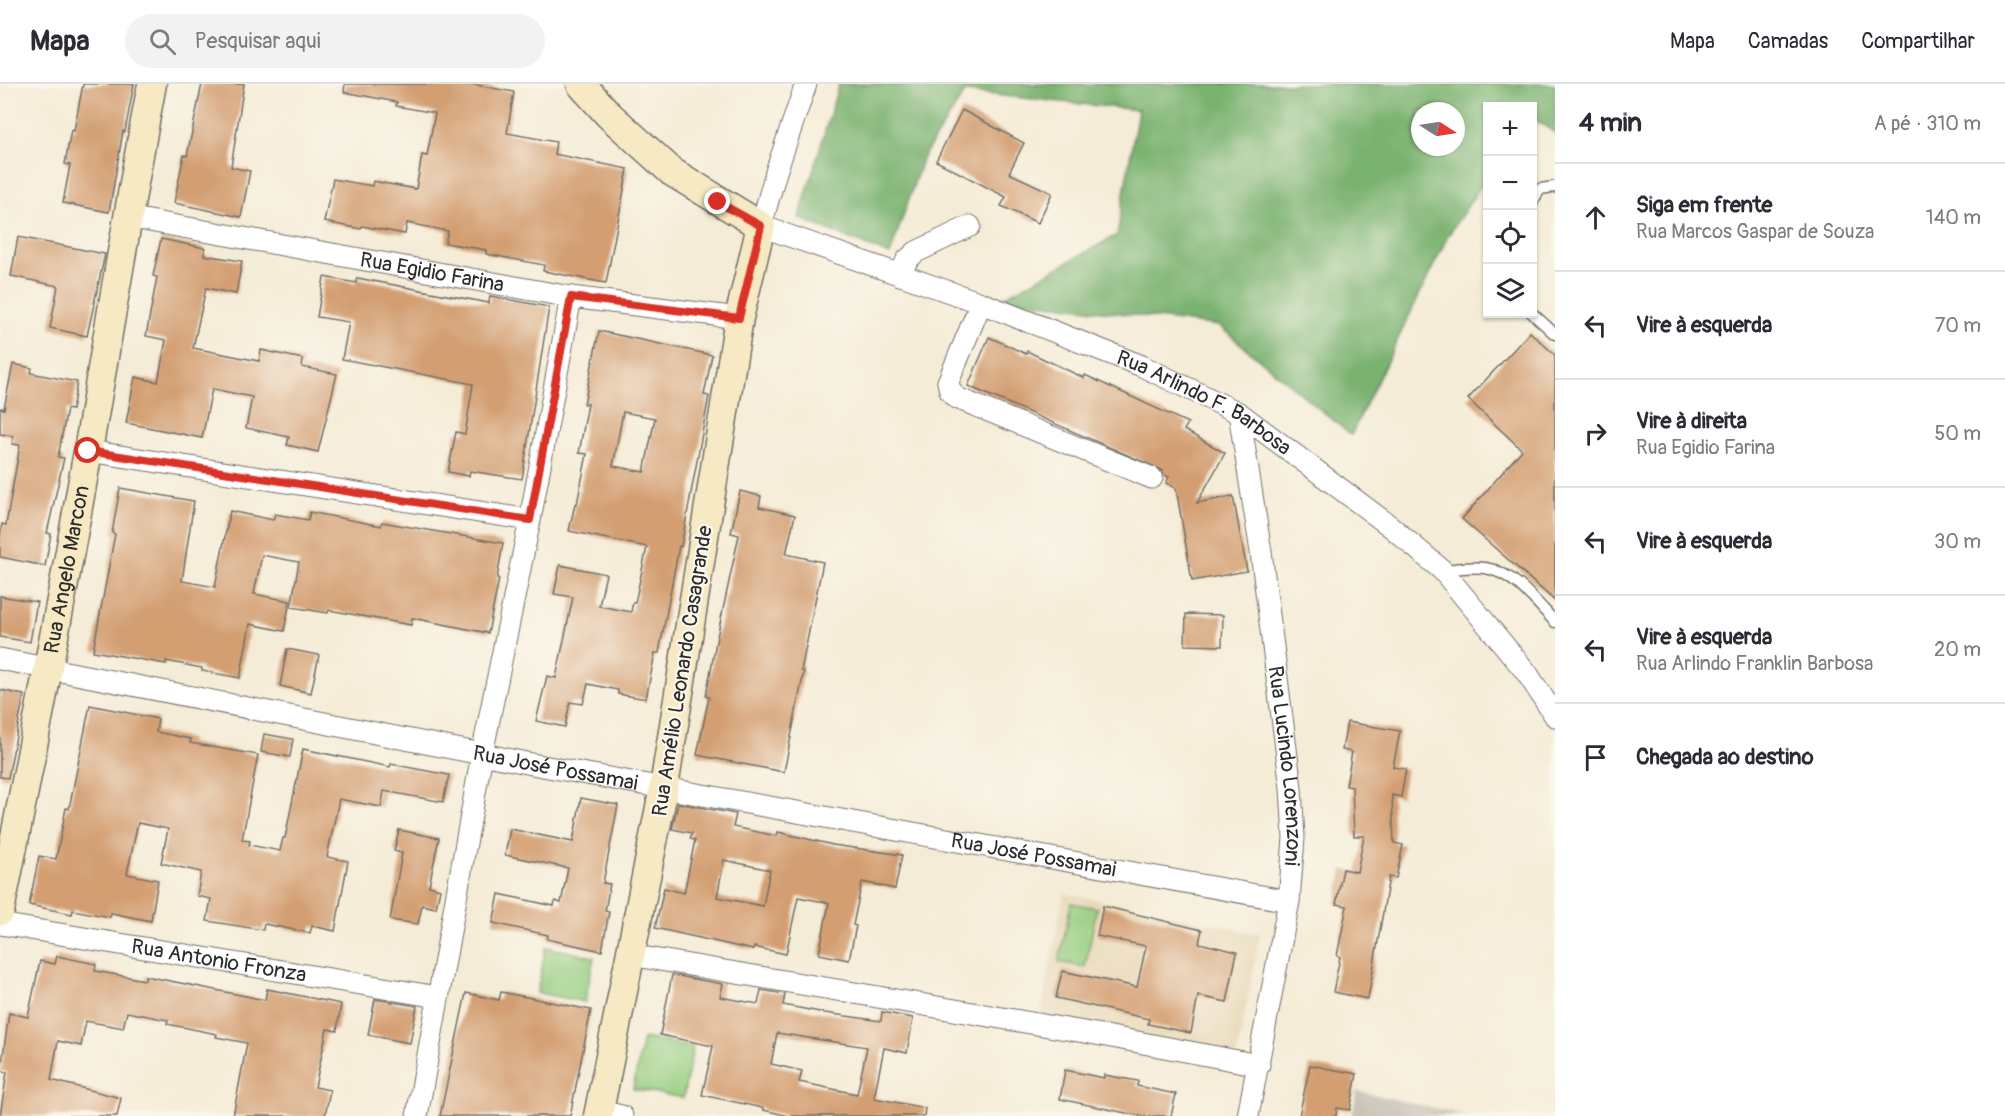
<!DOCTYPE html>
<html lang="pt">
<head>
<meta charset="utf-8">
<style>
	:root { --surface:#fff; --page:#f2f2f3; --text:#2b2b33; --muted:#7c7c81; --line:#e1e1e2 }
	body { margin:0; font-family:Pangolin,sans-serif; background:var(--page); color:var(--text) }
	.controls { position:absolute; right:18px; top:18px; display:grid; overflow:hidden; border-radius:0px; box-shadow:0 2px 4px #0004 }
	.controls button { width:54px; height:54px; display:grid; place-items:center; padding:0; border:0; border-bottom:2px solid var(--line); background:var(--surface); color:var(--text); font:30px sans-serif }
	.compass { position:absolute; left:1411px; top:18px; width:54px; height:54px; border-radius:50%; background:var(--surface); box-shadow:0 2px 4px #0004; rotate:102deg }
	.stop { position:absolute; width:18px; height:18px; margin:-14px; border:4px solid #d93025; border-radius:50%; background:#fff }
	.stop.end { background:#d93025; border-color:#fff; box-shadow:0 2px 6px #0008 }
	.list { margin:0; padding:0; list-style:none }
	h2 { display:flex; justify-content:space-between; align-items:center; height:78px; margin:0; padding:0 24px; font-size:26px }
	h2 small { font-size:20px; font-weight:400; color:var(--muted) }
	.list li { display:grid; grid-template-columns:39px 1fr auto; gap:18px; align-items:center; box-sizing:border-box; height:108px; padding:0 24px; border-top:2px solid var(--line) }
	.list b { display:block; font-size:22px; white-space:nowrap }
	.list p { margin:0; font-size:20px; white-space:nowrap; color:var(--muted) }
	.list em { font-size:20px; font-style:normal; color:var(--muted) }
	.icon { flex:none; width:33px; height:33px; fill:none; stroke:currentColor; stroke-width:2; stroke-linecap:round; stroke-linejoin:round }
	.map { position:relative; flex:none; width:1555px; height:1032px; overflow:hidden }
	header { display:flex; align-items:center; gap:36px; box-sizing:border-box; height:84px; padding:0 30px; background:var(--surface); border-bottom:2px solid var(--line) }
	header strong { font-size:28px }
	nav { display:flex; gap:33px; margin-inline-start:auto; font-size:21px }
	.search { width:420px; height:54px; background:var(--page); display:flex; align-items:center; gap:15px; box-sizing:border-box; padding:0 21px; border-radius:33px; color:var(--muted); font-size:22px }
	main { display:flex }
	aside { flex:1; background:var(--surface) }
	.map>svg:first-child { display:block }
	.built { fill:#e9d9ba }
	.industrial { fill:#c9c3b8 }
	.green { fill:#98cf82; stroke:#627d56; stroke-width:1.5 }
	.forest { fill:#7ab270; stroke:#526e4e; stroke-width:1.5; fill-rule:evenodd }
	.building { fill:#d39f72; fill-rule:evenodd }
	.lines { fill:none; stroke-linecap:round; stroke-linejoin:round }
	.lane-casing { stroke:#726f67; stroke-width:13 }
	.street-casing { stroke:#726f67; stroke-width:23 }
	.secondary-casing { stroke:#726f67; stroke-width:31 }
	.lane { stroke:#fff; stroke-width:10 }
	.street { stroke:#fff; stroke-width:21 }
	.secondary { stroke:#f6e9c3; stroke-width:28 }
	.route { stroke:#d93025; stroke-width:8 }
	.labels { text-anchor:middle; stroke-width:4.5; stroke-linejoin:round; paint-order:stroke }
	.street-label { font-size:21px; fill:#2b2b2b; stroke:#fbf7ec }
</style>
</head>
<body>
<header>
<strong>Mapa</strong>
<div class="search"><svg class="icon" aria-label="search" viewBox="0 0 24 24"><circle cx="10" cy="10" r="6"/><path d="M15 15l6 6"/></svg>Pesquisar aqui</div>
<nav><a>Mapa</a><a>Camadas</a><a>Compartilhar</a></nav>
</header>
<main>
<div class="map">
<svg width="1555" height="1032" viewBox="0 0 1555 1032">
	<rect width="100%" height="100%" fill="#fbf7ec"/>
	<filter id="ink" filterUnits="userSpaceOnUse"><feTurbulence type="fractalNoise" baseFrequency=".0167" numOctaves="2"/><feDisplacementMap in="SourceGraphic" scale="12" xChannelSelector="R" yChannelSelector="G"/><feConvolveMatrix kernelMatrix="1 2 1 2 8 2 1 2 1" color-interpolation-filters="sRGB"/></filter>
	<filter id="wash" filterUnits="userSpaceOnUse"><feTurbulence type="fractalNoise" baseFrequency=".008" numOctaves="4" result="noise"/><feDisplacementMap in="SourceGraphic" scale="24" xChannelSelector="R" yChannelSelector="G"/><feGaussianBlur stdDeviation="1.35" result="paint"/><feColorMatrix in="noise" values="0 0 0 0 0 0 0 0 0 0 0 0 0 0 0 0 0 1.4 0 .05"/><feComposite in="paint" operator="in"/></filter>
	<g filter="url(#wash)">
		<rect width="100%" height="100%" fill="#f5ecd7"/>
		<path class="built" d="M1064,809l196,41 -23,121 -197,-39z"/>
		<path class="industrial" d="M1357,1007l113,25h-118z"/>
		<g class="green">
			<path d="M1071,819l26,5 -12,59 -26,-5z"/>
			<path d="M546,863l48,10 -9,45 -48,-9z"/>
			<path d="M643,954l50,9 -10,51 -50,-9z"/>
		</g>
		<path class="forest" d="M839,0h716v49l-22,-15 -1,-12h-44l-1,71 -38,57 -98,201 -132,-109 -217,-28 115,-63 21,-125 -173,-18 -42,65 -33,98 -91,-37zM1420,27h36v36h-36z"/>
		<g id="blocks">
			<g class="building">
				<path d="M83,0h51l-9,48 -2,-1 -14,81 -46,-9 7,-38 -5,-1 6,-34 3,1z"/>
				<path d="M202,0h42l-13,83 19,4 -9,46 -67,-14 10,-48 3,1z"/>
				<path d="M345,0h126l43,8 -7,41 49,9 -2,12 74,15 -22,114 -63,-12 1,-6 -58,-11v-4l-41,-7 3,-12 -41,-8 -2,11 -43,-8 -1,3 -37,-7 9,-43 39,7 1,-5 43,8 6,-34 5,1 8,-43 -39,-7 1,-4 -53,-10z"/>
				<path d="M962,26l62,33 -15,30 43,20 -14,30 -37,-17 5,-9 -70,-36z"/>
				<path d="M18,153l87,17 -18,82 -37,-8 8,-42 -47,-10z"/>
				<path d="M161,155l44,9 -1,7 38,6 -6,33 -30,-6 -13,60 66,13 2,-11 42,9 -1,8 35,7 -19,78 -31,-7 2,-8 -43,-9 6,-31 -40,-8 -10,49 -76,-15 9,-46 23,5 8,-42 -20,-4 11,-59 -4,-1z"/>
				<path d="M324,193l32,6 1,-5 132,25 1,-7 59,11 -27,172 -52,-8 -1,5 -21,-4 8,-40 9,2 8,-50 -131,-25 7,-37 -32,-5z"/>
				<path d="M599,247l113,24 -8,40 5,1 -28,151 -2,-1 -20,107h-4l-9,46 -28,-5v-4l-30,-6 -5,20 -13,-2 -5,25 -29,-6 11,-45 9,2 17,-81 -19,-3 6,-29 46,9 -7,32 32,6 2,-10 2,1 12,-56 -78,-16 6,-27h2l10,-50 -8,-1 9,-49h-4zM623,328l32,6 -11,54 -31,-6z"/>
				<path d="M1530,248l25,23v246l-93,-82 60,-69 -54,-51z"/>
				<path d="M989,253l37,17 1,-3 57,27 1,-3 103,48 -4,7 41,23 -28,50 36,-7 14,75 -55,10 -16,-93 -10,-5 3,-6 -5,-2 -2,-5 -194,-84z"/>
				<path d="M13,280l19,4 -1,5 46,9 -5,28 -5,-1 -9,48 6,1 -17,75 4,1 -6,32 -45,-9v-20l2,-13 4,1 14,-80 -8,-1 1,-8 -13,-2v-26l4,1z"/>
				<path d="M120,404l74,13 -12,80 33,6 15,-76 43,9 2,-6 33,6 2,-8 71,14 1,-4 121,21 -6,36h2l-11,54 -76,-15 -1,7 -82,-15 -1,3 -37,-6 8,-45 -37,-7 -8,39 36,7 -6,30 -34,-7 -10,54 -38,-7v-3l-36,-7v3l-73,-13 22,-117 -3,-1z"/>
				<path d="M740,407l21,5 -2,11 36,8 -9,39 37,8 -22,109h3l-20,101 -87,-17 12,-58 -3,-1 10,-54 23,-107 -8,-2z"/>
				<path d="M0,512l37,6 -7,40 -30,-5z"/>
				<path d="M1186,530l37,1 -1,31 -37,-1z"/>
				<path d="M287,565l32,6 -8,38 -31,-7z"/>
				<path d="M0,606l24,5 -16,83 -8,-1z"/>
				<path d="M90,621l68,14 -2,13 35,7 -1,4 68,12 -16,85 8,1 -1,4 31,6 3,-13h2l18,-89 87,18 1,-3 58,11 -6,27 -59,-11 -3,16 -42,-8 -12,58 21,4 -13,70 -23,-5 -2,7 -46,-9 -1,6 -56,-9 4,-22 -14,-3 4,-24 -40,-9 7,-34 -30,-6 -11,51 31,6 -7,41 -40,-8 -1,4 -37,-7 -1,4 -43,-9 10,-49 17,3 10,-51 3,1z"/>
				<path d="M1347,638l53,9 -7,36 13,2 -5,28 -9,-2 2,48 9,2 -7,33 -7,-1 -21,122 -35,-7 7,-35 -3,-1 10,-50 -11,-2 7,-35 14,3 7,-36h-10l-2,-49 -6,-1 6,-34 -10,-2z"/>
				<path d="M264,650l29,5 -3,18 -29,-5z"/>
				<path d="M581,714l37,7 -15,78 7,1 -5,27 4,1 -7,39 -55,-12 1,-4 -55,-12 6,-29 55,12 1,-5 6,2 7,-35 -63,-13 5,-26 63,13z"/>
				<path d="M678,719l58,11 -3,13 44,9 1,-4 55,13 69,10 -7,34 -33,-7 -9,43 3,1 -7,34 -30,-6 10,-51 -31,-6 -12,57 -32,-7 -1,3 -98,-22 9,-40 20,5 11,-53 -5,-1 2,-6 -20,-4zM724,776l46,10 -7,36 -46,-9z"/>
				<path d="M399,746l40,8 -10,48 11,3 -4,19 -14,-3 -4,19 -28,-4 12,-67 -8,-2z"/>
				<path d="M1103,822l99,24 -3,13 38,9 -10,50 -29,-6 -7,37 -43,-9 1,-5 -93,-21 6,-27 75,16 9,-41 -49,-10z"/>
				<path d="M57,872l39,8 -1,7 50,9v-4l120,24 2,-11 74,15 -4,27 -10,-2 -12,58 15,3 -5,26h-92l14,-73 -31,-6 1,-3 -50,-10 1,-4 -41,-8 -4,16 -37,-7 -5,25 -23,-5 -7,39 70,18 -4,18h-117l7,-44 -6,-1 8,-58 19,4 12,-56 15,3z"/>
				<path d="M672,891l51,9 -3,13 38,7 3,-14 24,4 -2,11 42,8 56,8 1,-9 31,6 -6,35 -23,-5 -10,50 51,10 -1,8h-135l-26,-6v-2l-61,-13 11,-49 -53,-11zM777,949l90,14 -10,47 -58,-12 3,-11 -31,-7z"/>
				<path d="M501,908l90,18 -21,106h-130l26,-123 33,7z"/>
				<path d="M375,915l42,7 -7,37 -42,-8z"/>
				<path d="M1310,981l47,9 -7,36 -13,-2 -1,8h-37z"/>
				<path d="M1065,986l39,8v-3l34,6 -1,5 39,8 -5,22h-31l-80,-17z"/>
			</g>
		</g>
	</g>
	<g filter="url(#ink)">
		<use href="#blocks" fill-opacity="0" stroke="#726f67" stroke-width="1.5"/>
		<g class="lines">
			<defs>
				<g id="lane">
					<path d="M1532,119l8,-14 15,-2"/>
					<path d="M1532,229l23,21"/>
					<path d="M1442,486c14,-1 29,-4 43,-2 29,4 51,34 70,54"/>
				</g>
				<g id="street">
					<path id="s1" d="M806,0l-30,88 -15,54 220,77 161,63 97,47 151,113 52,44 85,103 28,43"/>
					<path id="s2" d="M127,133l444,80 168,21"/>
					<path d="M900,191l7,-15 9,-8 54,-26"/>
					<path d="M981,219l-33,79 2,9 7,7 195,80"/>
					<path id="s3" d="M1239,329l22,139 30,236 3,50 -5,63 -41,215"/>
					<path d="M88,367l442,69"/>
					<path id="s4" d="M0,575l537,106 752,136"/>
					<path id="s5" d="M0,840l438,73"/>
					<path d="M630,871l460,78 169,32"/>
					<path d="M599,1027l23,5"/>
					<path d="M417,1032l65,-362 48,-234 41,-223"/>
				</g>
				<g id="secondary">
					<path d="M581,0l28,31 63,57 89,54 -22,92 -75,469 -66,329"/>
					<path id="s6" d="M0,827c31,-153 61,-306 88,-460 21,-122 41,-245 64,-367"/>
				</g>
			</defs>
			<use href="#lane" class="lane-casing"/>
			<use href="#street" class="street-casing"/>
			<use href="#secondary" class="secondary-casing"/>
			<use href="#lane" class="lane"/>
			<use href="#street" class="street"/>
			<use href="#secondary" class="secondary"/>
		</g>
	</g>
	<g class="lines" filter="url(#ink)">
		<path class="route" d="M88,367l442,69 41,-223 168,21 22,-92 -43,-24"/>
	</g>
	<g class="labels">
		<g class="street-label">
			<text dy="7" stroke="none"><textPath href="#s2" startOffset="310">Rua Egidio Farina</textPath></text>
			<text dy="7" stroke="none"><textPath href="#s1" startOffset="627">Rua Arlindo F. Barbosa</textPath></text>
			<text dy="7" stroke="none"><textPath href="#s6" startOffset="348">Rua Angelo Marcon</textPath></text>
			<text transform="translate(682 587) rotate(-81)" y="7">Rua Amélio Leonardo Casagrande</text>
			<text dy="7" stroke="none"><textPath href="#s3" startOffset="356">Rua Lucindo Lorenzoni</textPath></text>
			<text dy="7" stroke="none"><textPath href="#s4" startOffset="566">Rua José Possamai</textPath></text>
			<text dy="7" stroke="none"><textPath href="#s4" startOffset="1052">Rua José Possamai</textPath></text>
			<text dy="7" stroke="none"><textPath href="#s5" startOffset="222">Rua Antonio Fronza</textPath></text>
		</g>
	</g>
</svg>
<div class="controls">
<button>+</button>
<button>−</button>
<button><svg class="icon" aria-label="locate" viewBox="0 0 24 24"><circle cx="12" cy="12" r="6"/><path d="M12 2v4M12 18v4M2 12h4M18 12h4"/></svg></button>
<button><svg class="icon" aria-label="layers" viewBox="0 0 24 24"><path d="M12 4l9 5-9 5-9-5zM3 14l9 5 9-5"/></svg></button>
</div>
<svg class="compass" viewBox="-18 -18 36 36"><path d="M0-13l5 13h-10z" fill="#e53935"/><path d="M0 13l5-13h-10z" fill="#7c7c81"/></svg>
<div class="stop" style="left:88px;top:367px"></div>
<div class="stop end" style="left:718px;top:118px"></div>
</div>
<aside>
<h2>4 min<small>A pé · 310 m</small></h2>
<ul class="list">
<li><svg class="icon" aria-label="ahead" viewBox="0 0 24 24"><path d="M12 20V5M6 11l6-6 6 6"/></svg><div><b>Siga em frente</b><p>Rua Marcos Gaspar de Souza</p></div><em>140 m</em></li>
<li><svg class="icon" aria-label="left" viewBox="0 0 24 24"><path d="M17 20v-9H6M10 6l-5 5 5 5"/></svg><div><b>Vire à esquerda</b></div><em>70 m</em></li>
<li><svg class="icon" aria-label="right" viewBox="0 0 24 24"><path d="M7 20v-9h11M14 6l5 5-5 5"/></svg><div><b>Vire à direita</b><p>Rua Egidio Farina</p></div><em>50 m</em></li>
<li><svg class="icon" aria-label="left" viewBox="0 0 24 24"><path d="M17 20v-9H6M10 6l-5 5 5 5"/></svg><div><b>Vire à esquerda</b></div><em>30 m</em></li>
<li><svg class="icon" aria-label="left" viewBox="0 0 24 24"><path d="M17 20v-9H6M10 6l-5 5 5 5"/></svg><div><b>Vire à esquerda</b><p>Rua Arlindo Franklin Barbosa</p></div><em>20 m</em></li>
<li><svg class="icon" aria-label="arrive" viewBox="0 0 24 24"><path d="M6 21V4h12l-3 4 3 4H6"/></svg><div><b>Chegada ao destino</b></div></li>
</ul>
</aside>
</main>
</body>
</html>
